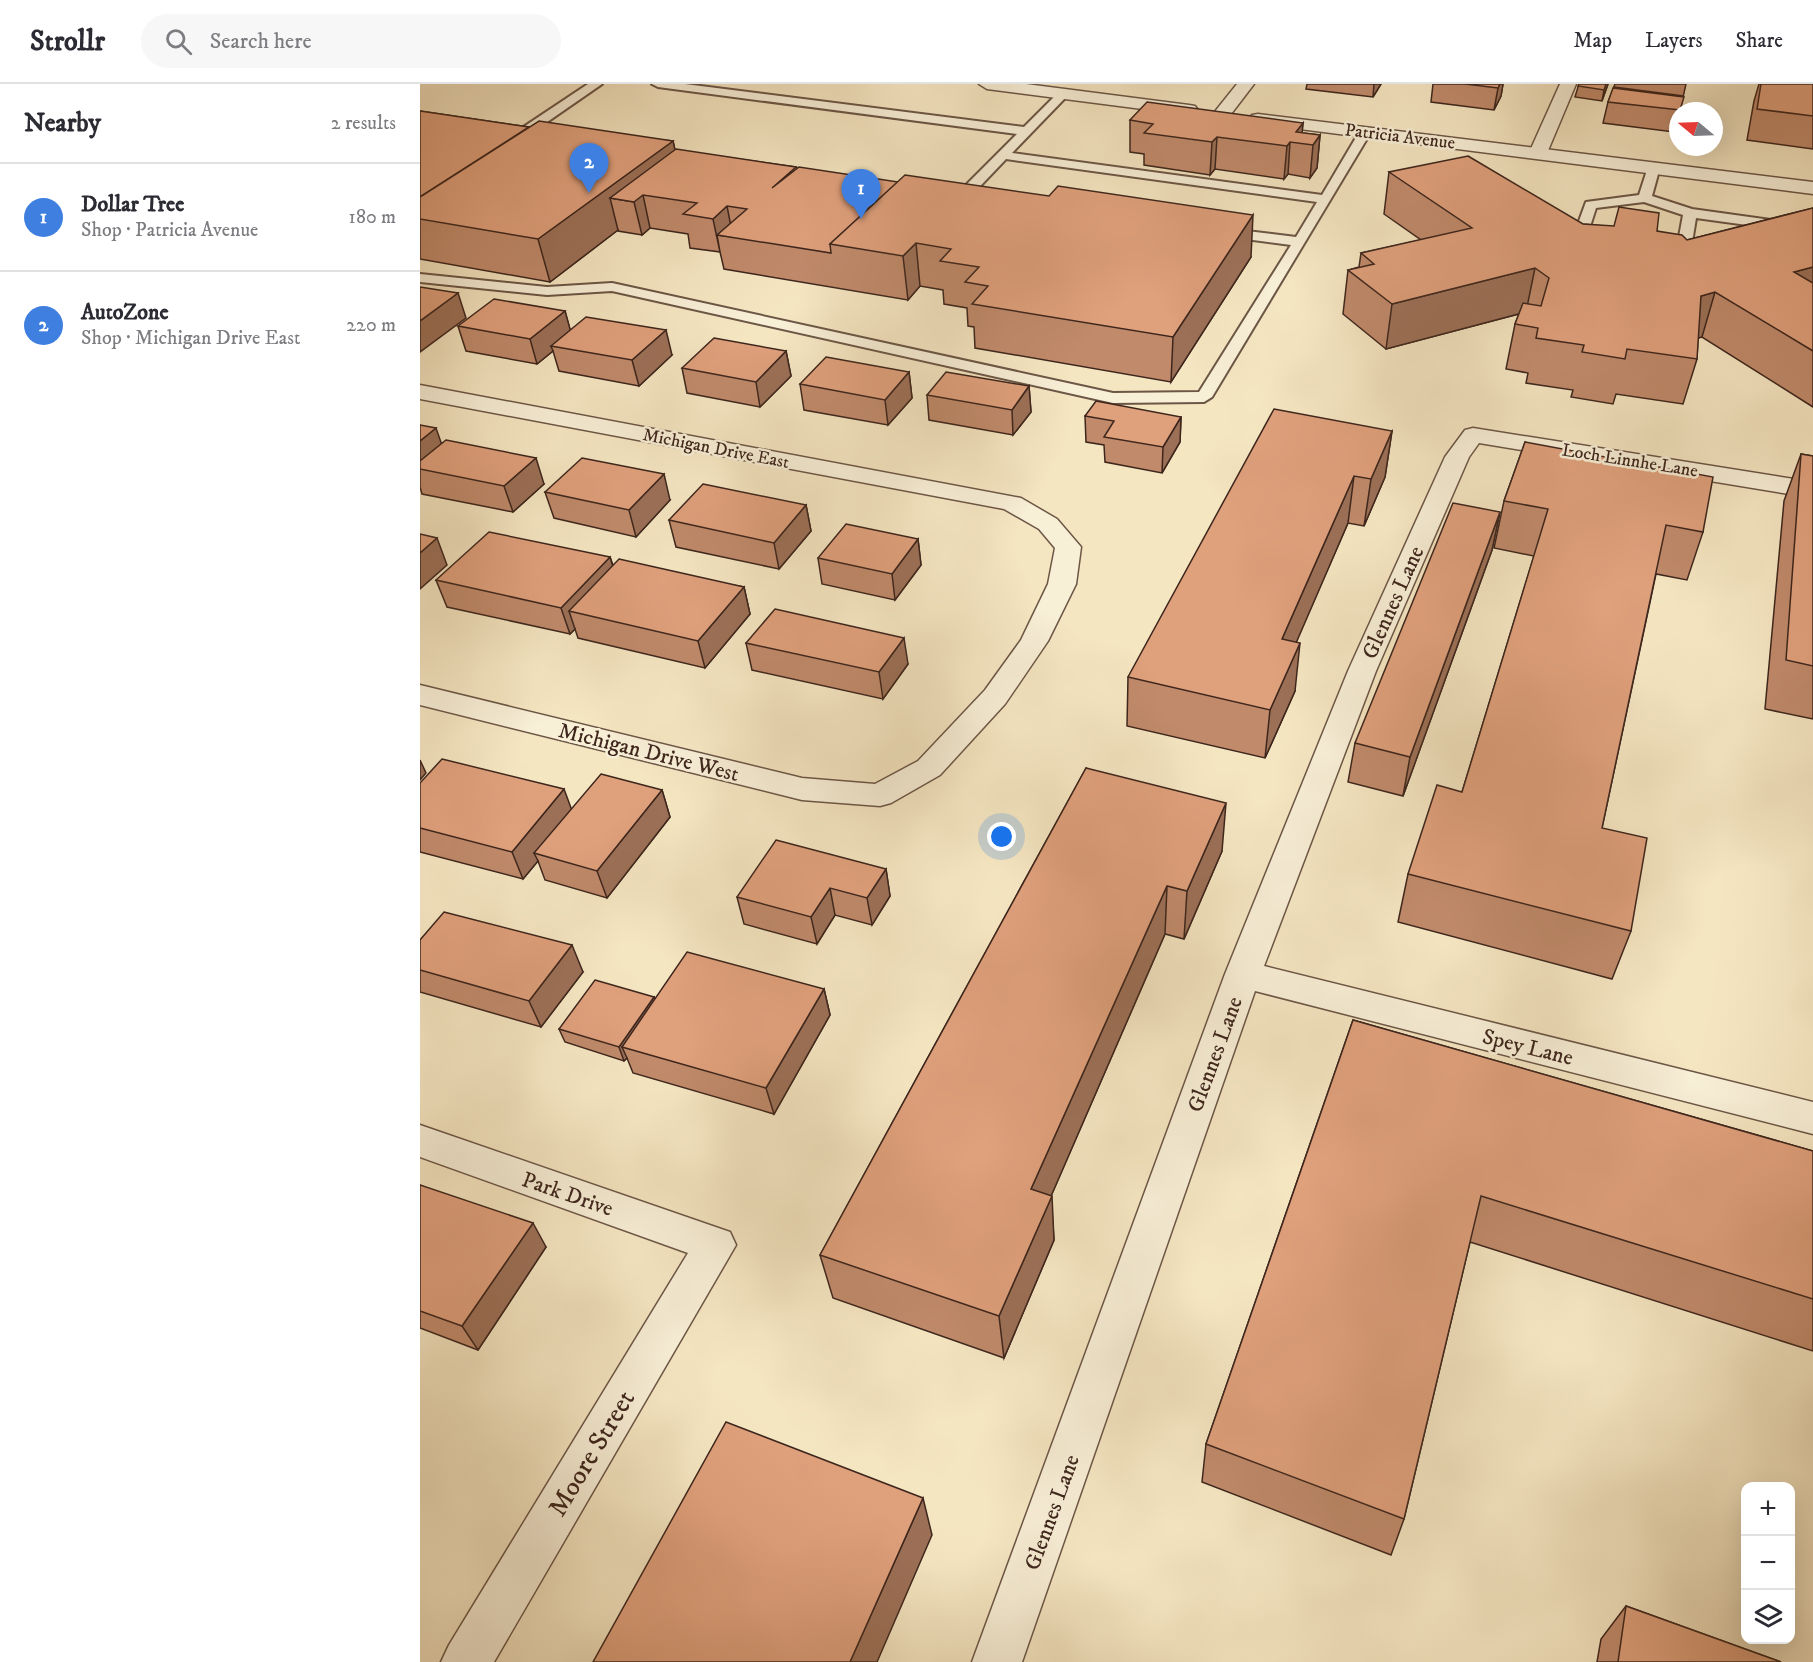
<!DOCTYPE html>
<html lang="en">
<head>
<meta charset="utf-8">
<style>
	:root { --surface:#fff; --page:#f7f7f7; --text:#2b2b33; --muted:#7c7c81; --line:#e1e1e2; --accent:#d93025 }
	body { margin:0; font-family:"IM FELL DW Pica",serif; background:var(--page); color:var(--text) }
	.controls { position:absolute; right:18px; bottom:18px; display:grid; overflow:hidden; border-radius:12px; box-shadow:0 6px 24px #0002 }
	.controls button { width:54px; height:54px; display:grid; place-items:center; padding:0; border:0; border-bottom:2px solid var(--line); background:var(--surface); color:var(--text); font:30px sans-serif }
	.compass { position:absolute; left:1249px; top:18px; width:54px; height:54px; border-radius:50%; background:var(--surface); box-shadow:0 6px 24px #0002; rotate:289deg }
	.you { position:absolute; left:582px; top:753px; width:21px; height:21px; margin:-15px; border:4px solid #fff; border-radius:50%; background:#1a73e8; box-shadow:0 0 0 9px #1a73e833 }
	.badge { display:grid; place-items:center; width:39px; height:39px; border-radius:50%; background:var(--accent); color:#fff; font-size:20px; font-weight:700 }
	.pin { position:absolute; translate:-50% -50px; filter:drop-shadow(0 2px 3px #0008) }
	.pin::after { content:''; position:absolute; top:32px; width:21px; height:18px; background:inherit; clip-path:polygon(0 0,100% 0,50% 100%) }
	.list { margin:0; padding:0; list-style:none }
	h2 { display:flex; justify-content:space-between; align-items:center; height:78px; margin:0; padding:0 24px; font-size:26px }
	h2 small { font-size:20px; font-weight:400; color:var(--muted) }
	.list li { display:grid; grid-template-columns:39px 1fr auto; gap:18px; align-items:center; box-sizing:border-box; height:108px; padding:0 24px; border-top:2px solid var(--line) }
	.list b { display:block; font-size:22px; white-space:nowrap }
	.list p { margin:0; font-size:20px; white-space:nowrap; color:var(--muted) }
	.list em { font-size:20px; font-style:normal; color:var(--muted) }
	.icon { flex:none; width:33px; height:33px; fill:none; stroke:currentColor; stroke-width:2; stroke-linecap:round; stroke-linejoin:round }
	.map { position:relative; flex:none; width:1393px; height:1578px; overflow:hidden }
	header { display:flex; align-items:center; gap:36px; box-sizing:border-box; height:84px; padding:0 30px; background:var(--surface); border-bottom:2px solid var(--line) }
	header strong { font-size:28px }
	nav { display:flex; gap:33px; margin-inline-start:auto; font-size:21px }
	.search { width:420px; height:54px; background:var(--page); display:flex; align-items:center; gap:15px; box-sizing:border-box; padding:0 21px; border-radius:33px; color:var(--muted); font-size:22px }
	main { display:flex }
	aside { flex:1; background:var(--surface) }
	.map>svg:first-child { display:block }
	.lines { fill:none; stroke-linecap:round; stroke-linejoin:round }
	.service-casing { stroke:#6c5646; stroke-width:4 }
	.minor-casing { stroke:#6c5646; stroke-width:3 }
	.tertiary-casing { stroke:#6c5646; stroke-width:3 }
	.service { fill:#f8efd7; fill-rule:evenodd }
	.minor { fill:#f8efd7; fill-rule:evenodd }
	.tertiary { fill:#f8efd7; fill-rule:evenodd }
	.wall { fill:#c08a6b; stroke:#3e261d; stroke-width:1.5 }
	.shaded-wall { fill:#9c7057; stroke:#3e261d; stroke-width:1.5 }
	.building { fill:#dfa07c; stroke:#3e261d; stroke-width:1.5 }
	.labels { text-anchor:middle; stroke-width:5; stroke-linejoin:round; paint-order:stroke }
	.far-street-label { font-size:18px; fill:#3e261d; stroke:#f8efd7 }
	.street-label { font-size:22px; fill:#3e261d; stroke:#f8efd7 }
	.near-street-label { font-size:27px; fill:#3e261d; stroke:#f8efd7 }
</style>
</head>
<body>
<header>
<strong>Strollr</strong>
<div class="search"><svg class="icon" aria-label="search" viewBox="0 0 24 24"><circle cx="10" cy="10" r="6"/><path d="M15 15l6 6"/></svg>Search here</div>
<nav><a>Map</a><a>Layers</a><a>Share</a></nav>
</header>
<main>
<aside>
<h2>Nearby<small>2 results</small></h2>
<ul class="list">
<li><span class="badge" style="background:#3f7fe0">1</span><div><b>Dollar Tree</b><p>Shop · Patricia Avenue</p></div><em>180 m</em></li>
<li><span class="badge" style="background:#3f7fe0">2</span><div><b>AutoZone</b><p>Shop · Michigan Drive East</p></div><em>220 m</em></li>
</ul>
</aside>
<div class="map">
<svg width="1393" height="1578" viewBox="0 0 1393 1578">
	<rect width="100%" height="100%" fill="#f5e6c2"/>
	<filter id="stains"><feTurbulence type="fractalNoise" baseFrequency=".00333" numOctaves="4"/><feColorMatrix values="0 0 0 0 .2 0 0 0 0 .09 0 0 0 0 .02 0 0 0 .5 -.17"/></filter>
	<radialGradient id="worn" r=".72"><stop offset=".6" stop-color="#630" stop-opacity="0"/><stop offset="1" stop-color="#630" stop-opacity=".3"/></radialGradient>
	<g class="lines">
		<defs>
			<g id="service">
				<path d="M168,0h14l-78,54h-8v-6z"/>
				<path d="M232,0h33l339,43 35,-35h8v4l-55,57 310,42 39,-66h8l2,3 -159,265 -8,5 -91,1 -501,-112 -65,4 -127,-13v-8l127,13 65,-4 501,110 86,-1 92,-147 -69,-9 -7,-4 7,-4 74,9 21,-35 -311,-43 -41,43 -5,1 -7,-4 2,-3 62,-62 -359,-47z"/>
				<path d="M1234,79l6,4 -8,29 40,13 121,17v8l-117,-16 -6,37 -2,3 -16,5 -7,-4 11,-6 7,-38 -39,-13 -48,6 -11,34 8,6 -7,4 -15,-9 15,-41 53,-7 9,-28z"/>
			</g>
			<g id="minor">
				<path d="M817,0h17l-26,34h-12l-3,-4z"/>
				<path d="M1140,0h16l-29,69 -3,4h-12l-3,-4z"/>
				<path d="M0,301l601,113 36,21 24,28 -5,37 -28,57 -43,63 -65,71 -49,28 -11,3 -78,-6 -382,-95v-20l382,93 73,6 43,-23 67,-71 36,-50 27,-56 7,-36 -16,-19 -35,-20 -584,-110z"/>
				<path d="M1053,344l340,54v16l-334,-55 -10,14 -93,214 -112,295 549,136v32l-558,-143 -233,671h-50l253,-688 123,-303 97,-214 20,-27z"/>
				<path d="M0,1041l310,107 6,13 -242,417h-53l8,-17 239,-392 -268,-96z"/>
			</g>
			<g id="tertiary">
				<path d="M559,0h47l163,21 6,1 3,4 -3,4 -6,1 -202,-26z"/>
				<path d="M838,30l555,68v12l-561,-71 -3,-4 3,-4z"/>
			</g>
		</defs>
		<use href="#service" class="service-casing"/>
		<use href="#minor" class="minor-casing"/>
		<use href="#tertiary" class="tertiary-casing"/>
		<use href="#service" class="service"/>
		<use href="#minor" class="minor"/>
		<use href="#tertiary" class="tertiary"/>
	</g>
	<g class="wall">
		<path d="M887,0h74l-8,13 -67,-8z"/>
		<path d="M1013,0h70l-2,12 -7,14 -63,-8z"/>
		<path d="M1159,0h29l-6,17 -27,-4z"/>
		<path d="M1195,0h71l-6,27h-2v7l-4,14 -71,-9 5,-21z"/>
		<path d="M1339,0h54v65l-66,-9 7,-39z"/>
		<path d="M0,27l109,16 144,14 2,9 121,17 1,1 454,89 -80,125 -196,-34 -1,-21 -6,-1 -1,-18 -23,-4 -1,-14 -23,-4 -12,14 -184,-31 -4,-17 -30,-4 -2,-14 -38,-6 -8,7 -24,-4v-1l-68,52 -130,-23z"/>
		<path d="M710,36l173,3 -1,10 18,2 -3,33 -7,10 -22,-4 -4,5 -69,-10 -5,6 -66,-10v-11l-14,-2z"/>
		<path d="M969,88l194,52 74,7 30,9 126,-32v199l-111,-70 -4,1 -1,21 -14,45 -67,-10 -3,10 -42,-7 2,-7 -47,-7 2,-10 -22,-4 9,-45 4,-10 -133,35 -43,-35 5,-44 11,-3 2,-14 60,-13 -37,-26z"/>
		<path d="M145,227l5,19 102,25 -33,31 -80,-15 -6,-20 -16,13 -71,-13 -8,-25z"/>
		<path d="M366,267l5,25 -31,31 -73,-14 -5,-25z"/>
		<path d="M489,288l3,26 -24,27 -84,-15 -4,-26z"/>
		<path d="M609,302l2,26 -18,23 -84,-15 -2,-25z"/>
		<path d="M665,332l96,1 -1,25 -18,31 -57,-11 -1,-17 -18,-3z"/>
		<path d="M0,341l21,18 103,41 -31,28 -91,-18 -2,-7z"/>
		<path d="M972,347l-7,46 -21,49 -16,-3 -52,119 -1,49 -30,67 -138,-32 1,-49z"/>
		<path d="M1105,358l178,90 -16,48 -31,-6 -54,254 29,103 -19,48 -214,-57 10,-48 54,-82 72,-236 -40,-8 10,-47z"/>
		<path d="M1381,370l12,2v263l-48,-10 19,-208z"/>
		<path d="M125,408l125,8 -34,37 -82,-19z"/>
		<path d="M386,421l5,26 -32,38 -103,-22 -7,-27z"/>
		<path d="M1080,428l-8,38 -89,246 -55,-14 7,-39z"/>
		<path d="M498,455l3,26 -26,35 -73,-16 -4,-26z"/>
		<path d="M190,473l3,8 131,22 6,27 -45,54 -127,-30 -3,-9 -5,5 -123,-27 -11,-27z"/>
		<path d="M326,559l162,21 -25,35 -131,-29z"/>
		<path d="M666,684l136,83 -38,88 -19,-5 -114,262 3,44 -50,118 -171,-60 -13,-43z"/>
		<path d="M0,699l152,26 90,-19 8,27 -63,81 -62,-18 -7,-19 -15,18 -103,-27z"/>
		<path d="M466,785l4,27 -18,29 -37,-10 -18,29 -73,-20 -7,-27z"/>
		<path d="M0,856l163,32 -42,55 -121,-35z"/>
		<path d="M404,905l6,26 -56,99 -141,-41 -6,-15 -3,3 -59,-19 -6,-13 95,-32 1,2z"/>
		<path d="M933,936l460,131v200l-343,-109 -66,277 -13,36 -189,-73 4,-38z"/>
		<path d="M0,1101l126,62 -68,103 -58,-22z"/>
		<path d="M1206,1522l155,56h-184l4,-23z"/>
	</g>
	<g class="shaded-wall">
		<path d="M954,0h7l-8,13z"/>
		<path d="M1080,0h3l-2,12 -7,14 4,-22z"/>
		<path d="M1186,0h2l-6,17 2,-11z"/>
		<path d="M883,39l-2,21 -5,-12z"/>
		<path d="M900,51l-3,33 -7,10 3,-33z"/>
		<path d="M797,53l-2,32 -5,6 2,-33z"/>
		<path d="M253,57l9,41 -39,13 7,33 -8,7 -8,-33 -24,-4 8,32 -68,52 -12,-43z"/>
		<path d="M870,58l-2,32 -4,5 3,-33z"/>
		<path d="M307,122l6,31 -16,-2 3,17 -7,-33z"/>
		<path d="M833,131l-2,42 -80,125 2,-45z"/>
		<path d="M496,159l4,43 -12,14 -5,-44z"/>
		<path d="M1393,183v39l-19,-34z"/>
		<path d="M1115,184l-9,44 -140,37 6,-45z"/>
		<path d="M1295,208l-13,45 -14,4 13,-45z"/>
		<path d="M38,209l8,25 -46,34v-31z"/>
		<path d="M145,227l7,25 -21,10 2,5 -16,13 -7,-25z"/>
		<path d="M246,246l6,25 -33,31 -7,-26z"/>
		<path d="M366,267l5,25 -31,31 -4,-25z"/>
		<path d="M489,288l3,26 -24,27 -3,-25z"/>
		<path d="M609,302l2,26 -18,23 -1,-25z"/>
		<path d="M761,333l-1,25 -18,31 1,-26z"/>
		<path d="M16,344l9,26 -25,15v-28z"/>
		<path d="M972,347l-7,46 -21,49 7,-47z"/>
		<path d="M116,374l8,26 -31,28 -9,-26z"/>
		<path d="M244,390l6,26 -34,37 -7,-27z"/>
		<path d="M934,392l-6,47 -71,164 5,-48z"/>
		<path d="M386,421l5,26 -32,38 -5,-26z"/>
		<path d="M1080,428l-8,38 -89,246 7,-39z"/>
		<path d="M17,454l10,27 -27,24v-36z"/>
		<path d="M498,455l3,26 -26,35 -3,-26z"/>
		<path d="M190,473l8,27 -49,27 6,18 -5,5 -9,-26z"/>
		<path d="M324,503l6,27 -45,54 -7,-27z"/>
		<path d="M484,554l4,26 -25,35 -4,-27z"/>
		<path d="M880,559l-5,48 -30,67 5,-48z"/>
		<path d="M0,676l6,13 -6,7z"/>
		<path d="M144,705l10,27 -40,37 4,8 -15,18 -11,-27z"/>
		<path d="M242,706l8,27 -63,81 -10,-27z"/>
		<path d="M806,719l-4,48 -38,88 3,-48z"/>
		<path d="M466,785l4,27 -18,29 -5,-27z"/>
		<path d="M747,802l-2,48 -130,299 -4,-44z"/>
		<path d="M410,804l5,27 -18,29 -6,-27z"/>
		<path d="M152,861l11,27 -42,55 -12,-26z"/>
		<path d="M404,905l6,26 -56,99 -8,-26z"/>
		<path d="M234,913l5,14 -37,36 5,11 -3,3 -5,-14z"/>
		<path d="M632,1112l2,44 -50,118 -5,-42z"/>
		<path d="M113,1139l13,24 -68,103 -16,-24z"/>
		<path d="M503,1414l9,37 -55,127h-27z"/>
	</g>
	<g class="building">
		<path d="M1045,0h35l-2,4z"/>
		<path d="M1159,0h27l-2,6 -26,-4z"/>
		<path d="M1341,0h52v32l-56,-7z"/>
		<path d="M1194,3l69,9v1l-69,-9z"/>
		<path d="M1193,4l71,9 -4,13 -72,-8z"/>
		<path d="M727,18l156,21 -7,9 24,3 -7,10 -23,-3 -3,4 -70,-9 -5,5 -68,-9 9,-9 -23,-4z"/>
		<path d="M0,27l109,16 -109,70z"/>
		<path d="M119,37l134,20 -135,98 -118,-20v-22z"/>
		<path d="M256,65l120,18 -24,21 27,-21 99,15 -68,62 1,9 -114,-18 30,-26 -20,-3 -14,13 -30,-5 14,-11 -54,-8 -9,7 -24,-4z"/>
		<path d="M1048,72l115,68 31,2 5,-19 40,6 -2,18 25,4 5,5 126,-32v59l-19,5 19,11v68l-98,-59 -14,4 -4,63 -70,-10 -2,10 -43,-7 2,-7 -48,-7 2,-10 -23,-4 8,-21 18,3 8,-28 -14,-10 -143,36 -44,-34 26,-6 -13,-11 111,-25 -83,-56z"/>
		<path d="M485,91l144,21 9,-10 195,29 -80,122 -201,-33 16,-18 -23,-4 14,-15 -39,-6 11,-12 -35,-6 -13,13 -73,-12z"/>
		<path d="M0,203l38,6 -38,28z"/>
		<path d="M74,215l71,12 -35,28 -72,-13z"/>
		<path d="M166,233l80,13 -34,30 -81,-14z"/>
		<path d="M294,254l72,13 -30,31 -74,-14z"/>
		<path d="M406,273l83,15 -24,28 -85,-16z"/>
		<path d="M526,288l83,14 -17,24 -85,-15z"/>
		<path d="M676,317l85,16 -18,30 -59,-10 10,-16 -29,-5z"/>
		<path d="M854,325l118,22 -21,48 -17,-3 -72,163 18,4 -30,67 -142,-33z"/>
		<path d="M0,341l16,3 -16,13z"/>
		<path d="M26,356l90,18 -32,28 -84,-17v-8z"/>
		<path d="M1105,358l188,35 -10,55 -37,-7 -64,303 45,10 -16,93 -223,-57 29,-89 25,7 86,-283 -44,-8z"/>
		<path d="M1381,370l12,2v210l-27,-6z"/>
		<path d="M162,374l82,16 -35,36 -84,-18z"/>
		<path d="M283,400l103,21 -32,38 -105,-23z"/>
		<path d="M1033,419l47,9 -90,245 -55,-14z"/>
		<path d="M426,440l72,15 -26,35 -74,-16z"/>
		<path d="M69,448l121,25 -49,51 -125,-28z"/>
		<path d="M0,450l17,4 -17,15z"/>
		<path d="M199,475l125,28 -46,54 -129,-30z"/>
		<path d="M355,525l129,29 -25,34 -133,-29z"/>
		<path d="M22,675l122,30 -52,63 -92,-24v-45z"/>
		<path d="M666,684l140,35 -39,88 -20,-5 -136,303 21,7 -53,120 -179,-61z"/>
		<path d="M181,690l61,16 -65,81 -63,-18z"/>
		<path d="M356,756l110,29 -19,29 -37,-10 -19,29 -74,-20z"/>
		<path d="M24,828l128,33 -43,56 -109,-31v-30z"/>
		<path d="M267,868l137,37 -58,99 -144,-41z"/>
		<path d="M175,896l59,17 -35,50 -60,-18z"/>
		<path d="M933,936l460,131v148l-332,-103 -77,323 -198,-75z"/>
		<path d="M0,1101l113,38 -71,103 -42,-15z"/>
		<path d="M306,1338l197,76 -73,164h-257z"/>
		<path d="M1206,1522l155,56h-163z"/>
	</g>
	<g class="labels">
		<g class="far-street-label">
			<text transform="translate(980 52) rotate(7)" y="6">Patricia Avenue</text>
			<text transform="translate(296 364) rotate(11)" y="6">Michigan Drive East</text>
			<text transform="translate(1210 376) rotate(9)" y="6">Loch Linnhe Lane</text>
		</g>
		<g class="street-label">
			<text transform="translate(972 518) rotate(-66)" y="8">Glennes Lane</text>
			<text transform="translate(229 667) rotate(14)" y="8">Michigan Drive West</text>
			<text transform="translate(1108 962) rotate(14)" y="8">Spey Lane</text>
			<text transform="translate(794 970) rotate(-70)" y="8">Glennes Lane</text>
			<text transform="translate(148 1109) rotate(19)" y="8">Park Drive</text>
			<text transform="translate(631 1428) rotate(-70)" y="8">Glennes Lane</text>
		</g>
		<g class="near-street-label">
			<text transform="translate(171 1369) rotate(-59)" y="9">Moore Street</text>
		</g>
	</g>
	<rect width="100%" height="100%" filter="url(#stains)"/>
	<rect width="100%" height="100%" fill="url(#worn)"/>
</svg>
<div class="controls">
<button>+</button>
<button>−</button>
<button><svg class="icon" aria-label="layers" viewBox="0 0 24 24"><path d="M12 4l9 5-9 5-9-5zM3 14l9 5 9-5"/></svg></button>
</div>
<svg class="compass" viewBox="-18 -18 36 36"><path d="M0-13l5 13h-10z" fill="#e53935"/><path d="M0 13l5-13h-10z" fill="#7c7c81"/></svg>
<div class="you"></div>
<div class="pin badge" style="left:441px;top:135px;background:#3f7fe0">1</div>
<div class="pin badge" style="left:169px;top:109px;background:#3f7fe0">2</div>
</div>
</main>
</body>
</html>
